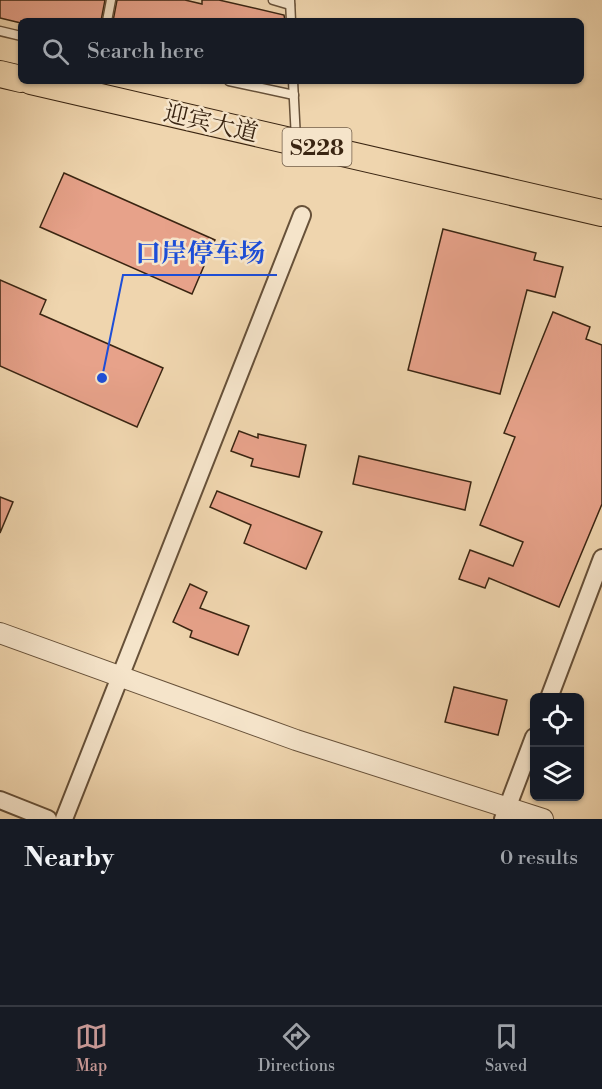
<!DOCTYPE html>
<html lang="en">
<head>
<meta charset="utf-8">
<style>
	:root { --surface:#171b24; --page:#242831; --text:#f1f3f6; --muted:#9ea1a6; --line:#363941; --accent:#c59692 }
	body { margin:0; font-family:"Libre Bodoni","Noto Serif SC",serif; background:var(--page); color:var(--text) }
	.controls { position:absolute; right:18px; bottom:18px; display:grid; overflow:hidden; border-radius:9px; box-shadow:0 2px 4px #0004 }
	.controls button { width:54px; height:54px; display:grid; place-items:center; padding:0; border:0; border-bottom:2px solid var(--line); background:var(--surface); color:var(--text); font:30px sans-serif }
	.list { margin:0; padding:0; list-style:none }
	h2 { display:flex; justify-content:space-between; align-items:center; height:78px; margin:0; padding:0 24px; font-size:26px }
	h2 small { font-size:20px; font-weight:400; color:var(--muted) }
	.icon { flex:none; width:33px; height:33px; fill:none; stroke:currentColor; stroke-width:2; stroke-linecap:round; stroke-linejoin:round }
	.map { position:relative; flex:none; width:602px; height:819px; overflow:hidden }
	.search { position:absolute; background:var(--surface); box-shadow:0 2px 4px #0004; left:18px; right:18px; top:18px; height:66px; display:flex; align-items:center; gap:15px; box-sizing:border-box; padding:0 21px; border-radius:9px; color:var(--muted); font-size:22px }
	.sheet { height:186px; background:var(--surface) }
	nav { display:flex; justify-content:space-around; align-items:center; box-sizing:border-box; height:84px; border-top:2px solid var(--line); background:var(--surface); font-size:16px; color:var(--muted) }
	nav a { display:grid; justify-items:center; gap:3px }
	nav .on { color:var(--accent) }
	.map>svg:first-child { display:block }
	.building { fill:#e7a28a; stroke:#3a2512; stroke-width:1.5 }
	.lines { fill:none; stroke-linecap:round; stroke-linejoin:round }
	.service-casing { stroke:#675139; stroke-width:11 }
	.minor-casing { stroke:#675139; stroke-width:20 }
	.tertiary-casing { stroke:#675139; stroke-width:22 }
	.primary-casing { stroke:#3a2512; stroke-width:28 }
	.service { stroke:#f5e4ca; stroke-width:8 }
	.minor { stroke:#f5e4ca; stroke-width:16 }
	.tertiary { stroke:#f5e4ca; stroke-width:20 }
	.primary { stroke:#efd5ae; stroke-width:26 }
	.labels { text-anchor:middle; stroke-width:5; stroke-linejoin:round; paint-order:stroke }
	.shield { fill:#f5e4ca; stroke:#725e49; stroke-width:1.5 }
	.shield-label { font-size:22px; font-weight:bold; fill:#3a2512 }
	.street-label { font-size:24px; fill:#3a2512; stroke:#f5e4ca }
	.leader { fill:none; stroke:#1d4ed8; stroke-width:2 }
	.callout-dot { fill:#1d4ed8; stroke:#f5e4ca; stroke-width:2 }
	.callout-label { font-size:26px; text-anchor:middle; font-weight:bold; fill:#1d4ed8; stroke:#f5e4ca; stroke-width:5; stroke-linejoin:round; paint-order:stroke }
</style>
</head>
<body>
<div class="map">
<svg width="602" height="819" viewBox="0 0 602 819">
	<rect width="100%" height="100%" fill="#efd5ae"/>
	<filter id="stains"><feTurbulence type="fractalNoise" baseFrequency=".00333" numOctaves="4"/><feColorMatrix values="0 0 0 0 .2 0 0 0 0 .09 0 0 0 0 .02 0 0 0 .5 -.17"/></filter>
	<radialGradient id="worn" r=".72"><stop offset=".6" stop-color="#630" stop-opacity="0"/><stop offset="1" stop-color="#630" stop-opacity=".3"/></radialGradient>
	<g class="building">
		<path d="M0,0h105l-4,21h-80v2l-21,-5z"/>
		<path d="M117,0h68l17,4v-4h17l65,15 1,6h-172z"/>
		<path d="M64,173l151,67 -23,54 -152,-67z"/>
		<path d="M443,229l93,24 -2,7 29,7 -8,30 -28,-7 -27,104 -92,-24z"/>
		<path d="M0,280l46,20 -6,14 123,54 -26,59 -137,-61z"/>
		<path d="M553,312l37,15 -4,12 16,6v159l-43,103 -70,-29 -4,10 -26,-9 11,-29 43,16 10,-24 -43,-17 35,-88 -11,-4z"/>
		<path d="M239,431l19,7v-4l48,11 -7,32 -48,-11 2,-7 -22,-8z"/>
		<path d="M359,456l112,26 -6,28 -112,-26z"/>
		<path d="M217,491l105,41 -16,37 -62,-26 7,-18 -41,-18z"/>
		<path d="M0,497l13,5 -13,31z"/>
		<path d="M190,584l17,8 -7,16 49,18 -11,29 -48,-18 2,-6 -19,-9z"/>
		<path d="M454,687l53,13 -9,35 -53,-13z"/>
	</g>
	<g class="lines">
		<defs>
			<g id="service">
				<path d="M273,0l17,5"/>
				<path d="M290,0l1,21"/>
				<path d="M107,21l4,-21"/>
				<path d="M0,31l21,5"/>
				<path d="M229,81l65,14"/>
				<path d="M293,81l3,58"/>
			</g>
			<g id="minor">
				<path d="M549,698l53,-140"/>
				<path d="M0,800l48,19"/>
				<path d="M64,819l238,-604"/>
				<path d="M503,819l31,-82"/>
			</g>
			<path id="tertiary" d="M0,633l296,107 247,79"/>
			<g id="primary">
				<path d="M0,74l21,5"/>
				<path d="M31,81l571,132"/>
			</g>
		</defs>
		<use href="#service" class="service-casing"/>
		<use href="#minor" class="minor-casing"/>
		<use href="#tertiary" class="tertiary-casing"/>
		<use href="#primary" class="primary-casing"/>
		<use href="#service" class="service"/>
		<use href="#minor" class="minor"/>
		<use href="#tertiary" class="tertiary"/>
		<use href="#primary" class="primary"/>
	</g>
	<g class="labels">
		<rect class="shield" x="282.5" y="128" width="69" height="38" rx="4.5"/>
		<g class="shield-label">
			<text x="317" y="155">S228</text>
		</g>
		<g class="street-label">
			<text transform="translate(211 123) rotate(13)" y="8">迎宾大道</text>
		</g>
	</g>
	<path class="leader" d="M102 378L123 275H277"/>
	<circle class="callout-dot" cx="102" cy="378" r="6"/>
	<g class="callout-label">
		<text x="200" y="262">口岸停车场</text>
	</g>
	<rect width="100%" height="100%" filter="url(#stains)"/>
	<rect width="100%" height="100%" fill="url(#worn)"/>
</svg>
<div class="controls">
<button><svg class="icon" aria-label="locate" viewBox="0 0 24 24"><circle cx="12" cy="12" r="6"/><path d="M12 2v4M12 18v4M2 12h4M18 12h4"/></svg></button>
<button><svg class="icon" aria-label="layers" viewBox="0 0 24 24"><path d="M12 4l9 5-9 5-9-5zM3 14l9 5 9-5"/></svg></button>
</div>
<div class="search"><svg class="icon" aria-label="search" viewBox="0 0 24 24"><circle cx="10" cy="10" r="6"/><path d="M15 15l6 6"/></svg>Search here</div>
</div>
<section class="sheet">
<h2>Nearby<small>0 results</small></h2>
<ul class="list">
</ul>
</section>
<nav>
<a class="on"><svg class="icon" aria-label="map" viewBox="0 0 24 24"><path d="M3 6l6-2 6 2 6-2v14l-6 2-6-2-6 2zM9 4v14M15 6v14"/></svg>Map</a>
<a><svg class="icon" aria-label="directions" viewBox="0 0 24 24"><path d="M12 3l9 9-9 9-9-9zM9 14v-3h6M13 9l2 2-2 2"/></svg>Directions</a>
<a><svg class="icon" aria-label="saved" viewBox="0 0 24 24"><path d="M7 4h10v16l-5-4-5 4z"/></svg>Saved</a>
</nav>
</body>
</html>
